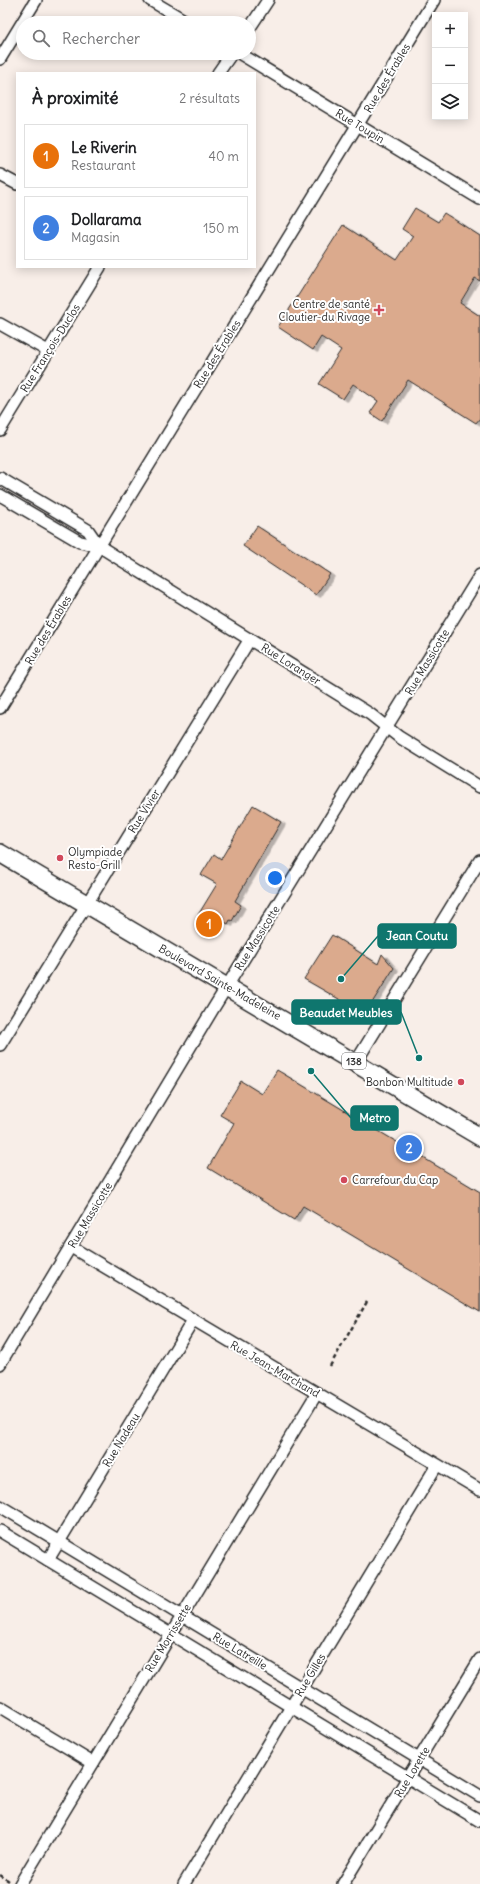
<!DOCTYPE html>
<html lang="fr">
<head>
<meta charset="utf-8">
<style>
	:root { --surface:#fff; --page:#f2f2f2; --text:#202124; --muted:#757577; --line:#e0e0e0; --accent:#d93025 }
	body { margin:0; font-family:Delius,sans-serif; background:var(--page); color:var(--text) }
	.controls { position:absolute; right:12px; top:12px; display:grid; overflow:hidden; border-radius:0px; box-shadow:0 2px 10px #0003 }
	.controls button { width:36px; height:36px; display:grid; place-items:center; padding:0; border:0; border-bottom:1px solid var(--line); background:var(--surface); color:var(--text); font:20px sans-serif }
	.you { position:absolute; left:275px; top:878px; width:14px; height:14px; margin:-10px; border:3px solid #fff; border-radius:50%; background:#1a73e8; box-shadow:0 0 0 6px #1a73e833 }
	.badge { display:grid; place-items:center; width:26px; height:26px; border-radius:50%; background:var(--accent); color:#fff; font-size:13px; font-weight:700 }
	.pin { position:absolute; translate:-50% -50%; border:2px solid #fff; box-shadow:0 1px 4px #0006 }
	.list { margin:0; padding:0; list-style:none }
	h2 { display:flex; justify-content:space-between; align-items:center; height:52px; margin:0; padding:0 16px; font-size:17px }
	h2 small { font-size:13px; font-weight:400; color:var(--muted) }
	.list li { display:grid; grid-template-columns:26px 1fr auto; gap:12px; align-items:center; box-sizing:border-box; height:64px; margin:0 8px 8px; padding:0 8px; border:1px solid var(--line); border-radius:0px }
	.list b { display:block; font-size:15px; white-space:nowrap }
	.list p { margin:0; font-size:13px; white-space:nowrap; color:var(--muted) }
	.list em { font-size:13px; font-style:normal; color:var(--muted) }
	.icon { flex:none; width:22px; height:22px; fill:none; stroke:currentColor; stroke-width:2; stroke-linecap:round; stroke-linejoin:round }
	.map { position:relative; flex:none; width:480px; height:1884px; overflow:hidden }
	.search { position:absolute; background:var(--surface); box-shadow:0 2px 10px #0003; left:16px; top:16px; width:240px; height:44px; display:flex; align-items:center; gap:10px; box-sizing:border-box; padding:0 14px; border-radius:22px; color:var(--muted); font-size:15px }
	.panel { position:absolute; background:var(--surface); box-shadow:0 2px 10px #0003; left:16px; top:72px; width:240px; height:196px; border-radius:0px }
	.map>svg:first-child { display:block }
	.building { fill:#dbaa8d; stroke:#2b2b2b; filter:url(#shadow) }
	.lines { fill:none; stroke-linecap:round; stroke-linejoin:round }
	.street-casing { stroke:#2b2b2b; stroke-width:14 }
	.primary-casing { stroke:#2b2b2b; stroke-width:20 }
	.path { stroke:#2b2b2b; stroke-width:2.5; stroke-dasharray:4 3; stroke-linecap:butt }
	.street { stroke:#fff; stroke-width:11 }
	.primary { stroke:#fff; stroke-width:17 }
	.poi-dot { fill:#d1495b; stroke:#fff; stroke-width:1.5 }
	.labels { text-anchor:middle; stroke-width:4; stroke-linejoin:round; paint-order:stroke }
	.shield { fill:#fff; stroke:#6b6b6b; stroke-width:1 }
	.shield-label { font-size:10px; font-weight:bold; fill:#2b2b2b }
	.street-label { font-size:11px; fill:#2b2b2b; stroke:#fff }
	.poi-label { font-size:11px; fill:#2b2b2b; stroke:#fff; text-anchor:end }
	.leader { fill:none; stroke:#0f766e; stroke-width:1.5 }
	.callout-dot { fill:#0f766e; stroke:#fff; stroke-width:1.5 }
	.callout { fill:#0f766e; stroke:#0f766e; stroke-width:1.5 }
	.callout-label { font-size:12px; text-anchor:middle; font-weight:bold; fill:#fff }
</style>
</head>
<body>
<div class="map">
<svg width="480" height="1884" viewBox="0 0 480 1884">
	<defs>
		<filter id="shadow"><feDropShadow dx="4.5" dy="2.5" stdDeviation="0" flood-color="#0004"/></filter>
	</defs>
	<rect width="100%" height="100%" fill="#f8eee8"/>
	<filter id="ink" filterUnits="userSpaceOnUse"><feTurbulence type="fractalNoise" baseFrequency=".025" numOctaves="2"/><feDisplacementMap in="SourceGraphic" scale="8" xChannelSelector="R" yChannelSelector="G"/><feConvolveMatrix kernelMatrix="1 2 1 2 8 2 1 2 1" color-interpolation-filters="sRGB"/></filter>
	<g filter="url(#ink)">
		<g class="building">
			<path d="M415,208l23,14 6,-9 36,23v45l-5,-3 -15,25 20,13v102l-4,5 -68,-43 -26,41 -12,-8 8,-12 -25,-17 -10,15 -24,-15 22,-34 -20,-13 -8,13 -35,-23 65,-102 54,35 16,-24 -11,-7z"/>
			<path d="M257,526l73,48 -14,21 -73,-49z"/>
			<path d="M253,805l28,17 -46,79 6,4 -9,16 -2,-1 -2,4 -12,-7 -4,7 -14,-9 19,-31 -16,-9 13,-21 7,5z"/>
			<path d="M332,935l46,29 4,-10 12,14 -29,46 -61,-35z"/>
			<path d="M277,1070l203,122v120l-177,-106 -9,14 -86,-52 26,-45 -14,-8 21,-34 21,13z"/>
		</g>
		<g class="lines">
			<defs>
				<g id="street">
					<path d="M150,0l39,23"/>
					<path d="M249,29l19,-29"/>
					<path d="M239,53l241,146"/>
					<path d="M0,59l36,-59"/>
					<path d="M218,73l14,-20"/>
					<path d="M0,175l17,9"/>
					<path d="M0,324l48,27"/>
					<path d="M0,430l100,-163"/>
					<path d="M0,478l88,52 11,16 19,12 252,156 29,23 81,50"/>
					<path d="M0,495l80,47 19,4"/>
					<path d="M0,708l434,-708"/>
					<path d="M0,1045l250,-406"/>
					<path d="M356,1062l124,-202"/>
					<path d="M71,1247l409,243"/>
					<path d="M0,1364l213,-355 267,-434"/>
					<path d="M0,1506l480,290"/>
					<path d="M0,1531l480,290"/>
					<path d="M48,1560l145,-240"/>
					<path d="M0,1707l93,56"/>
					<path d="M20,1884l297,-491"/>
					<path d="M184,1884l253,-419"/>
					<path d="M343,1884l137,-225"/>
				</g>
				<path id="primary" d="M0,853l480,284"/>
			</defs>
			<use href="#street" class="street-casing"/>
			<use href="#primary" class="primary-casing"/>
			<g class="path">
				<path d="M330,1366l38,-66"/>
				<path d="M0,1875l9,6"/>
			</g>
			<use href="#street" class="street"/>
			<use href="#primary" class="primary"/>
		</g>
	</g>
	<g class="poi-dot">
		<path d="M377 304h4v4h4v4h-4v4h-4v-4h-4v-4h4z"/>
		<circle cx="60" cy="858" r="4"/>
		<circle cx="461" cy="1082" r="4"/>
		<circle cx="344" cy="1180" r="4"/>
	</g>
	<g class="labels">
		<rect class="shield" x="342" y="1053" width="24" height="16" rx="3"/>
		<g class="shield-label">
			<text x="354" y="1065">138</text>
		</g>
		<g class="street-label">
			<text transform="translate(387 78) rotate(-59)" y="4">Rue des Érables</text>
			<text transform="translate(360 126) rotate(31)" y="4">Rue Toupin</text>
			<text transform="translate(50 348) rotate(-58)" y="4">Rue François-Duclos</text>
			<text transform="translate(217 354) rotate(-58)" y="4">Rue des Érables</text>
			<text transform="translate(48 630) rotate(-59)" y="4">Rue des Érables</text>
			<text transform="translate(427 662) rotate(-59)" y="4">Rue Massicotte</text>
			<text transform="translate(291 664) rotate(32)" y="4">Rue Loranger</text>
			<text transform="translate(144 811) rotate(-58)" y="4">Rue Vivier</text>
			<text transform="translate(257 938) rotate(-58)" y="4">Rue Massicotte</text>
			<text transform="translate(220 982) rotate(30)" y="4">Boulevard Sainte-Madeleine</text>
			<text transform="translate(90 1215) rotate(-59)" y="4">Rue Massicotte</text>
			<text transform="translate(275 1369) rotate(30)" y="4">Rue Jean-Marchand</text>
			<text transform="translate(121 1440) rotate(-59)" y="4">Rue Nadeau</text>
			<text transform="translate(168 1638) rotate(-59)" y="4">Rue Morrissette</text>
			<text transform="translate(240 1651) rotate(31)" y="4">Rue Latreille</text>
			<text transform="translate(310 1675) rotate(-59)" y="4">Rue Gilles</text>
			<text transform="translate(412 1772) rotate(-59)" y="4">Rue Lorette</text>
		</g>
		<g class="poi-label">
			<text x="370" y="308">Centre de santé<tspan x="370" dy="13">Cloutier-du Rivage</tspan></text>
			<text x="68" y="856" text-anchor="start">Olympiade<tspan x="68" dy="13">Resto-Grill</tspan></text>
			<text x="453" y="1086">Bonbon Multitude</text>
			<text x="352" y="1184" text-anchor="start">Carrefour du Cap</text>
		</g>
	</g>
	<path class="leader" d="M341 979L378 936M419 1058L401 1012M311 1071L351 1118"/>
	<g class="callout-dot">
		<circle cx="341" cy="979" r="4"/>
		<circle cx="419" cy="1058" r="4"/>
		<circle cx="311" cy="1071" r="4"/>
	</g>
	<g class="callout">
		<rect x="378" y="924" width="78" height="24" rx="4"/>
		<rect x="292" y="1000" width="109" height="24" rx="4"/>
		<rect x="351" y="1106" width="47" height="24" rx="4"/>
	</g>
	<g class="callout-label">
		<text x="417" y="940">Jean Coutu</text>
		<text x="346" y="1017">Beaudet Meubles</text>
		<text x="375" y="1122">Metro</text>
	</g>
</svg>
<div class="controls">
<button>+</button>
<button>−</button>
<button><svg class="icon" aria-label="layers" viewBox="0 0 24 24"><path d="M12 4l9 5-9 5-9-5zM3 14l9 5 9-5"/></svg></button>
</div>
<div class="you"></div>
<div class="pin badge" style="left:209px;top:924px;background:#e8710a">1</div>
<div class="pin badge" style="left:409px;top:1148px;background:#3f7fe0">2</div>
<div class="search"><svg class="icon" aria-label="search" viewBox="0 0 24 24"><circle cx="10" cy="10" r="6"/><path d="M15 15l6 6"/></svg>Rechercher</div>
<section class="panel">
<h2>À proximité<small>2 résultats</small></h2>
<ul class="list">
<li><span class="badge" style="background:#e8710a">1</span><div><b>Le Riverin</b><p>Restaurant</p></div><em>40 m</em></li>
<li><span class="badge" style="background:#3f7fe0">2</span><div><b>Dollarama</b><p>Magasin</p></div><em>150 m</em></li>
</ul>
</section>
</div>
</body>
</html>
